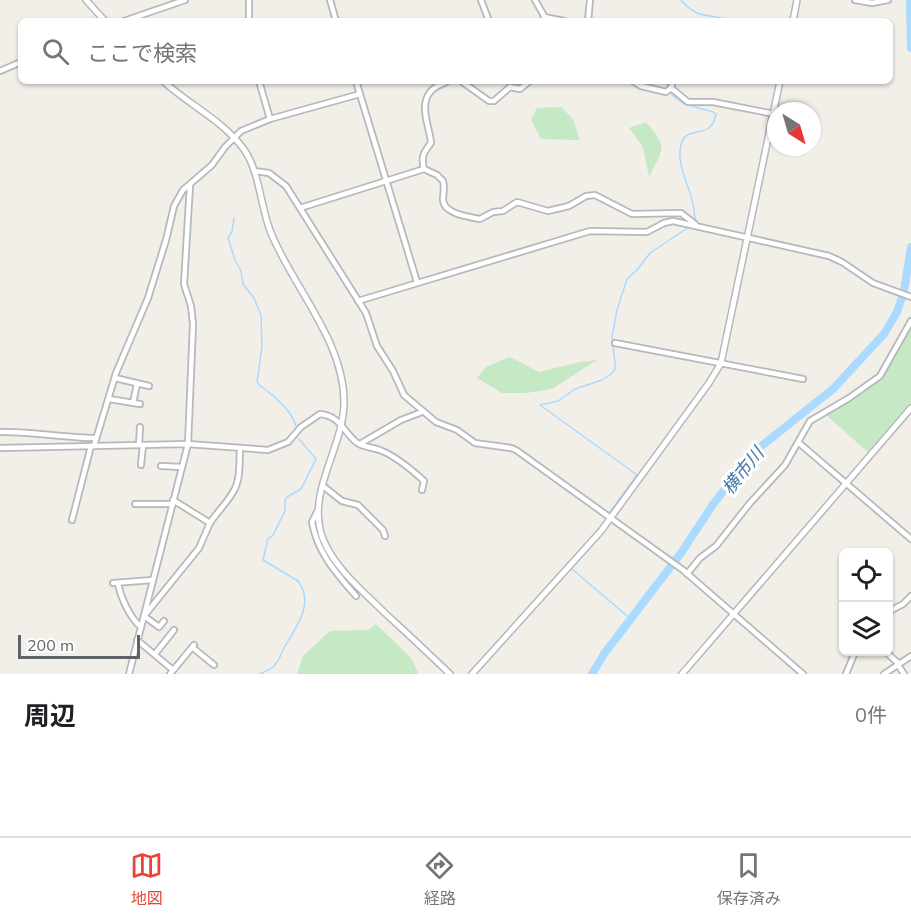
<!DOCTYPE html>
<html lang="ja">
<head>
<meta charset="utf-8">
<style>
	:root { --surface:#fff; --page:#f2f2f2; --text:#202124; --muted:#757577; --line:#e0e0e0; --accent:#ea4335 }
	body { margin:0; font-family:Mulish,"Noto Sans JP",sans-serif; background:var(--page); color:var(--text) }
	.controls { position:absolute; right:18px; bottom:18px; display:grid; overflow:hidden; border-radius:9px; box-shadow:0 2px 4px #0004 }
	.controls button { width:54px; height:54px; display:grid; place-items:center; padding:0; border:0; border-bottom:2px solid var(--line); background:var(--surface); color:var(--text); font:30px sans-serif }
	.compass { position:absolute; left:767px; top:102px; width:54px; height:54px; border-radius:50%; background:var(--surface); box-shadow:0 2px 4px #0004; rotate:143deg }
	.scale { position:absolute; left:18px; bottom:15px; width:122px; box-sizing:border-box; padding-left:6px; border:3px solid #5f6368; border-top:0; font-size:16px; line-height:21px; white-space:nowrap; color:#5f6368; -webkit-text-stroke:4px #fff; paint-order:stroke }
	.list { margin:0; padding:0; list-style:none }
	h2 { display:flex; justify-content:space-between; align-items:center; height:78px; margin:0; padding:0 24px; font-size:26px }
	h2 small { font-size:20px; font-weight:400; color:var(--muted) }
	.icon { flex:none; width:33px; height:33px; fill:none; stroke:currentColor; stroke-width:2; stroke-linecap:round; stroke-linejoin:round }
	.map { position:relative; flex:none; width:911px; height:674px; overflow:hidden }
	.search { position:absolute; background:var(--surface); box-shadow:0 2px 4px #0004; left:18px; right:18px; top:18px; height:66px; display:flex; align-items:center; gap:15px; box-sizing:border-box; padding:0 21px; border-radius:9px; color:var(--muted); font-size:22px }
	.sheet { height:162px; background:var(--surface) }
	nav { display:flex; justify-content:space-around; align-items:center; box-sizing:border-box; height:84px; border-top:2px solid var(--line); background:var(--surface); font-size:16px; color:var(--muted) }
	nav a { display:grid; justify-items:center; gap:3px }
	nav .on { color:var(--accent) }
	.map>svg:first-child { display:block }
	.green { fill:#c5e8c5 }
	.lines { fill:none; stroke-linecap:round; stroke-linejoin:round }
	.stream { stroke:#aadaff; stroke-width:1.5 }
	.river { stroke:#aadaff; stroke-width:8 }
	.minor-casing { stroke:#b5b8bc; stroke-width:8 }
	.tertiary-casing { stroke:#b5b8bc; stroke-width:8 }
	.minor { stroke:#fff; stroke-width:4.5 }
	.tertiary { stroke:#fff; stroke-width:5 }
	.labels { text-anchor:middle; stroke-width:6; stroke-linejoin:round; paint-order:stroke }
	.water-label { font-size:18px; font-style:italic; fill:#4174aa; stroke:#fff }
</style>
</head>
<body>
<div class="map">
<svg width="911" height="674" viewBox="0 0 911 674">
	<rect width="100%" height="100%" fill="#f1efe8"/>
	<g class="green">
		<path d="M561,107l12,12 7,21 -39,-1 -10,-20 6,-11z"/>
		<path d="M646,122c22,26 18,25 3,55l-6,-30 -14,-19z"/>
		<path d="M911,321v87l-40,47 -48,-43 26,-14 31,-22z"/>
		<path d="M510,357l29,15 41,-10 17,-2 -45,29 -26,4h-24l-25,-15 9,-11z"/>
		<path d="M376,624l34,33 8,15 -1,2h-120l6,-18 27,-25 38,-1z"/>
	</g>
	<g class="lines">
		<g class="stream">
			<path d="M681,0c19,22 27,11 47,21"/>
			<path d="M667,88v-7"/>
			<path d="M671,94l13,10 29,8 3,2c-5,28 -30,9 -35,31 -5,18 7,38 11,55 2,6 2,13 3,19"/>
			<path d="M234,218l-2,14 -4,6 7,22 6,11 2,13 11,14 7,17 1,32 -5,35 2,3c14,10 32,24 37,41"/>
			<path d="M610,512l27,-37 -97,-70 18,-4 17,-12 27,-9 9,-6 4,-5v-6l-3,-26 5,-27 10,-31 10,-9 13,-17 39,-26"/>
			<path d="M572,569l60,51"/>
			<path d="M260,674c4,-2 9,-4 13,-7 6,-5 8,-14 12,-21 11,-18 30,-43 13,-65l-35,-21 5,-21 5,-4 12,-24v-11l2,-3 14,-8 15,-30 -17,-20"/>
		</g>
		<g class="river">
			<path d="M910,0l1,48"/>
			<path d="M592,674l12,-20 77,-101 33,-50 40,-51 79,-63 51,-55 13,-22 7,-21 7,-44"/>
		</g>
		<defs>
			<g id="minor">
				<path d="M249,0v21"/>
				<path d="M330,0l6,21"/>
				<path d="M481,0l8,21"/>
				<path d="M535,0l8,14 2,7"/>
				<path d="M855,0l17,3 16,-3"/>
				<path d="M544,17l20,4"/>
				<path d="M124,21l61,-21"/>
				<path d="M588,21l2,-21"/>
				<path d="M0,71l21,-9"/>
				<path d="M259,81l11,38"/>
				<path d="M356,81l61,201"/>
				<path d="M461,81l28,20h5l16,-14"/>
				<path d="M633,81l8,5 25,6 5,-4 2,-7"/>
				<path d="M510,87l10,2 10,-8"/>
				<path d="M671,88l17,14h25l61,12"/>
				<path d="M424,169c-3,-12 -1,-16 7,-26 -1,-15 -13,-38 0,-52 4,-5 12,-7 17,-10"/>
				<path d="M254,171l15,2 17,13 80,127 11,33 16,25 11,24 32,27 21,8 18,13 36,5 5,2 167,120 120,104"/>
				<path d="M300,208l124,-39 13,6 6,6c2,7 0,12 0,19 1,14 26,17 37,19l13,-7 10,-1 14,-9 31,9 21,-5 17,-10 9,-1 37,19 49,-1 14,11"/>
				<path d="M358,301l232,-70 57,1 17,-9 9,-2 156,35 13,6 31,21 38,14"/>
				<path d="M615,343l188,36"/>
				<path d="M115,378l34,8"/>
				<path d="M109,399l31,5"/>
				<path d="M133,403l4,-19"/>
				<path d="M0,432c32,-1 64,6 96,6"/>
				<path d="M799,443l112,96"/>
				<path d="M360,444l41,-24 21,-8"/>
				<path d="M139,445l1,-18"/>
				<path d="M94,446l22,-73 32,-75 18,-58 8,-34 9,-16 29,-25 13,-18 16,-16 29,-12 90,-25"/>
				<path d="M0,448l188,-4 80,6 20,-8 13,-15 19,-13c20,2 23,17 36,28 7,6 18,5 26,9 15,6 30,19 42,30l-2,9"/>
				<path d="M141,465l2,-20"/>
				<path d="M161,466l21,1"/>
				<path d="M323,486l19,15 16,4 25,25 2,6"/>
				<path d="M173,500l37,23c7,-11 17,-20 23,-31 8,-12 6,-29 7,-43"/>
				<path d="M135,504h38"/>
				<path d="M318,510l-6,12c5,30 24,51 44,74"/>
				<path d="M72,520l19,-74"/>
				<path d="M687,574l13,-16 16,-12 34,-43 35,-38 25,-44 39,-23 31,-22 31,-55"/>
				<path d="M113,583l40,-3"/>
				<path d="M118,584c3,14 12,34 23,43"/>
				<path d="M888,612l15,-8 8,-8"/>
				<path d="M164,621l-5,6 -15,-11 55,-68 11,-25"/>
				<path d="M888,637v7"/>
				<path d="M137,640l36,30"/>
				<path d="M192,647l22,18"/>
				<path d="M886,652l13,12"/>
				<path d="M155,654l19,-24"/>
				<path d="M898,665l6,9"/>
				<path d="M129,674l59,-230 5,-120 -2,-18 -7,-22 6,-99"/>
				<path d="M170,674l24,-29"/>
				<path d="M846,674l9,-22"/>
				<path d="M884,674l27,-18"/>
			</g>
			<g id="tertiary">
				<path d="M86,0l19,21"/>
				<path d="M793,21l4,-21"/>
				<path d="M163,81c25,23 59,39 80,67 17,23 17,58 28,85 22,54 73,108 73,169 0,46 -39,91 -21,137 12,30 42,54 64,76 21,19 42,39 63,59"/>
				<path d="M472,674l129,-143 108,-148 12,-20 59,-282"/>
				<path d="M682,674l229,-266"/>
			</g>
		</defs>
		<use href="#minor" class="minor-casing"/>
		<use href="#tertiary" class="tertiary-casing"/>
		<use href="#minor" class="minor"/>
		<use href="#tertiary" class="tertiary"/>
	</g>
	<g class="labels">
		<g class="water-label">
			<text transform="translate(743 471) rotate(-51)" y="6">横市川</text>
		</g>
	</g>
</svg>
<div class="controls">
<button><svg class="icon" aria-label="locate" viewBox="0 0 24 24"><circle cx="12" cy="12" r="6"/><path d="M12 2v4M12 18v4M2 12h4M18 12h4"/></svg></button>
<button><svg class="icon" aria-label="layers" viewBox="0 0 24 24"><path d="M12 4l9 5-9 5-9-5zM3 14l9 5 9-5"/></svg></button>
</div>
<svg class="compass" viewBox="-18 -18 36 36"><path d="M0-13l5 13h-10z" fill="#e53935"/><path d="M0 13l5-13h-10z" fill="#757577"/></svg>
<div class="scale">200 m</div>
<div class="search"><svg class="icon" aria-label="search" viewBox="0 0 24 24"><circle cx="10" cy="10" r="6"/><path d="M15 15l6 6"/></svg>ここで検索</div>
</div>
<section class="sheet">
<h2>周辺<small>0件</small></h2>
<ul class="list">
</ul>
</section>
<nav>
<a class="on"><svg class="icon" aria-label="map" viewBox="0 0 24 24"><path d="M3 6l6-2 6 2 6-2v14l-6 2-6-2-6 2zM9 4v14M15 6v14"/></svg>地図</a>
<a><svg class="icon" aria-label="directions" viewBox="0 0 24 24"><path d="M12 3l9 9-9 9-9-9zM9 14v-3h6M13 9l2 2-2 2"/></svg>経路</a>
<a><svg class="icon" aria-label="saved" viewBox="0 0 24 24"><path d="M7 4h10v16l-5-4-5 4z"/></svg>保存済み</a>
</nav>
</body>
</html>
